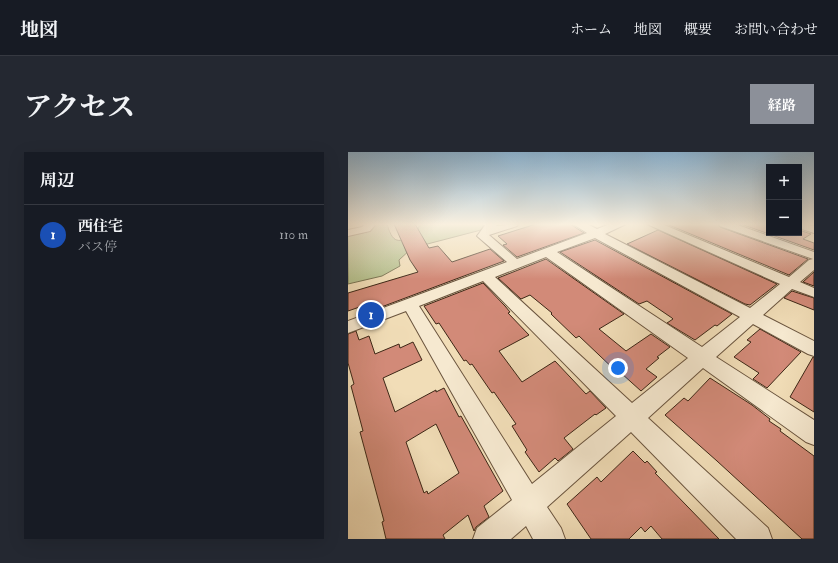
<!DOCTYPE html>
<html lang="ja">
<head>
<meta charset="utf-8">
<style>
	:root { --surface:#171b24; --page:#242831; --text:#f1f3f6; --muted:#9ea1a6; --line:#363941; --accent:#8c9099 }
	body { margin:0; font-family:"IM FELL Double Pica","Noto Serif JP",serif; background:var(--page); color:var(--text) }
	.controls { position:absolute; right:12px; top:12px; display:grid; overflow:hidden; border-radius:0px; box-shadow:0 4px 16px #0002 }
	.controls button { width:36px; height:36px; display:grid; place-items:center; padding:0; border:0; border-bottom:1px solid var(--line); background:var(--surface); color:var(--text); font:20px sans-serif }
	.you { position:absolute; left:270px; top:216px; width:14px; height:14px; margin:-10px; border:3px solid #fff; border-radius:50%; background:#1a73e8; box-shadow:0 0 0 6px #1a73e833 }
	.badge { display:grid; place-items:center; width:26px; height:26px; border-radius:50%; background:var(--accent); color:#fff; font-size:13px; font-weight:700 }
	.pin { position:absolute; translate:-50% -50%; border:2px solid #fff; box-shadow:0 1px 4px #0006 }
	.list { margin:0; padding:0; list-style:none }
	h2 { display:flex; justify-content:space-between; align-items:center; height:52px; margin:0; padding:0 16px; font-size:17px }
	h2 small { font-size:13px; font-weight:400; color:var(--muted) }
	.list li { display:grid; grid-template-columns:26px 1fr auto; gap:12px; align-items:center; box-sizing:border-box; height:60px; padding:0 16px; border-top:1px solid var(--line) }
	.list b { display:block; font-size:15px; white-space:nowrap }
	.list p { margin:0; font-size:13px; white-space:nowrap; color:var(--muted) }
	.list em { font-size:13px; font-style:normal; color:var(--muted) }
	.map { position:relative; flex:none; width:466px; height:387px; overflow:hidden; border-radius:0px }
	header { display:flex; align-items:center; gap:24px; box-sizing:border-box; height:56px; padding:0 20px; background:var(--surface); border-bottom:1px solid var(--line) }
	header strong { font-size:19px }
	nav { display:flex; gap:22px; margin-inline-start:auto; font-size:14px }
	.intro { display:flex; align-items:center; justify-content:space-between; box-sizing:border-box; height:96px; padding:0 24px }
	h1 { margin:0; font-size:28px }
	.button { padding:10px 18px; border-radius:0px; background:var(--accent); color:#fff; font-size:14px; font-weight:700 }
	main { display:flex; gap:24px; padding:0 24px }
	aside { flex:1; background:var(--surface); border-radius:0px; box-shadow:0 4px 16px #0002 }
	.map>svg:first-child { display:block }
	.green { fill:#b7c290; stroke:#7a7453 }
	.building { fill:#d28a78; stroke:#3d2716; fill-rule:evenodd }
	.lines { fill:none; stroke-linecap:round; stroke-linejoin:round }
	.minor-casing { stroke:#6a543e; stroke-width:2 }
	.minor { fill:#f6e9d0; fill-rule:evenodd }
</style>
</head>
<body>
<header>
<strong>地図</strong>
<nav><a>ホーム</a><a>地図</a><a>概要</a><a>お問い合わせ</a></nav>
</header>
<div class="intro"><h1>アクセス</h1><a class="button">経路</a></div>
<main>
<aside>
<h2>周辺<small></small></h2>
<ul class="list">
<li><span class="badge" style="background:#1a4fb4">1</span><div><b>西住宅</b><p>バス停</p></div><em>110 m</em></li>
</ul>
</aside>
<div class="map">
<svg width="466" height="387" viewBox="0 0 466 387">
	<rect width="100%" height="100%" fill="#f1ddb7"/>
	<filter id="stains"><feTurbulence type="fractalNoise" baseFrequency=".005" numOctaves="4"/><feColorMatrix values="0 0 0 0 .2 0 0 0 0 .09 0 0 0 0 .02 0 0 0 .5 -.17"/></filter>
	<radialGradient id="worn" r=".72"><stop offset=".6" stop-color="#630" stop-opacity="0"/><stop offset="1" stop-color="#630" stop-opacity=".3"/></radialGradient>
	<path class="green" d="M26,72h13c7,24 13,16 33,11l-2,-7 3,-4h63l-3,6 -69,18 -13,12 1,6 -18,10 -34,8v-48l19,-4z"/>
	<g class="building">
		<path d="M46,72h21l14,24 9,-2 14,16 38,-13 14,12 -128,48 -2,-7 -26,9v-18l70,-21 -8,-12z"/>
		<path d="M188,72h34l14,9 -67,24 -14,-12 4,-1 -9,-8z"/>
		<path d="M324,72h46l2,3 88,32 -19,16 -120,-50z"/>
		<path d="M393,72h28v9h30v-3l12,4 -8,5 11,4v7z"/>
		<path d="M310,78l119,54 -27,21 -5,-1 -118,-60z"/>
		<path d="M247,88l137,74 -15,12 -2,-1 -20,15 -28,-17 6,-4 -1,-1 -25,-17 -8,3 -79,-52z"/>
		<path d="M198,107l78,55 -25,15 27,22 25,-17 19,13 -13,10 2,1 -13,11 11,8 -16,14 -20,-18 -2,1 -40,-38 -3,2 -25,-24 1,-1 -22,-18 -9,4 -23,-21z"/>
		<path d="M466,120v14l-11,-4z"/>
		<path d="M135,131l22,23 5,6 -2,1 21,22 -30,16 23,31 33,-21 31,33 4,-3 16,17 -10,7 -1,-1 -31,24 9,11 -15,12 -3,-3 -16,14 -14,-20 2,-2 -15,-24 4,-2 -22,-32 -2,1 -20,-29 -2,1 -4,-5 -2,1 -25,-38 -3,1 -12,-18z"/>
		<path d="M444,139l22,7v12l-30,-12z"/>
		<path d="M412,177l41,23 -34,36 -14,-9 6,-6 -25,-16 17,-15 -4,-2z"/>
		<path d="M8,179l3,9 10,-4 6,18 24,-10 1,4 13,-6 9,18 -39,18 12,34 41,-22v2l8,-4 15,29 2,-1 42,75 -19,15 5,11 -13,10 -2,4 -6,-16 -25,20 2,4h-59l-4,-17 2,-1 -24,-89 3,-1 -12,-45 3,-2 -6,-21v-29zM88,272l23,49 -31,21 -1,-3 -3,2 -18,-51z"/>
		<path d="M465,205h1v55l-24,-15z"/>
		<path d="M362,226l42,27 18,14 -1,2 12,8 -1,2 34,25v83h-12l-85,-78 -52,-46 19,-17 4,3z"/>
		<path d="M285,299l12,12 2,-2 10,11 -2,1 64,66h-57l-11,-13 -6,6 -4,-5 -12,12h-38l-24,-35 30,-27 4,5z"/>
	</g>
	<g class="lines">
		<defs>
			<g id="minor">
				<path d="M17,72h11l-6,7 -22,5v-6l14,-3z"/>
				<path d="M138,72h11l-1,2 22,-2 -1,2 -28,9 28,24 70,-26 -14,-9h14l10,5 13,-5h16l-21,10 145,74 30,-24 -133,-60h15l127,53 20,-17 4,-1 -93,-33 -1,-2h16l79,28v18l-14,12 14,6v9l-22,-8 -29,26 51,26v15l-6,-2 -55,-30 -37,33 98,63v25l-8,-3 -103,-74 -55,50 120,110 4,11h-36l-105,-107 -84,75 14,21 4,11h-32l-7,-13 -15,13h-38l4,-11 35,-28 -106,-189 -58,22v-12l159,-59 -30,-26zM247,86l145,79 -38,30 -145,-95zM198,105l142,101 -56,45 -137,-126zM135,129l133,135 -84,68 -113,-178z"/>
				<path d="M451,72l15,2v7l-15,-5z"/>
			</g>
		</defs>
		<use href="#minor" class="minor-casing"/>
		<use href="#minor" class="minor"/>
	</g>
	<linearGradient id="sky" x2="0" y2="1"><stop stop-color="#8cb6d6"/><stop offset="0.57" stop-color="#f9f0df"/><stop offset="1" stop-color="#f9f0df" stop-opacity="0"/></linearGradient>
	<rect width="466" height="127" fill="url(#sky)"/>
	<rect width="100%" height="100%" filter="url(#stains)"/>
	<rect width="100%" height="100%" fill="url(#worn)"/>
</svg>
<div class="controls">
<button>+</button>
<button>−</button>
</div>
<div class="you"></div>
<div class="pin badge" style="left:23px;top:163px;background:#1a4fb4">1</div>
</div>
</main>
</body>
</html>
